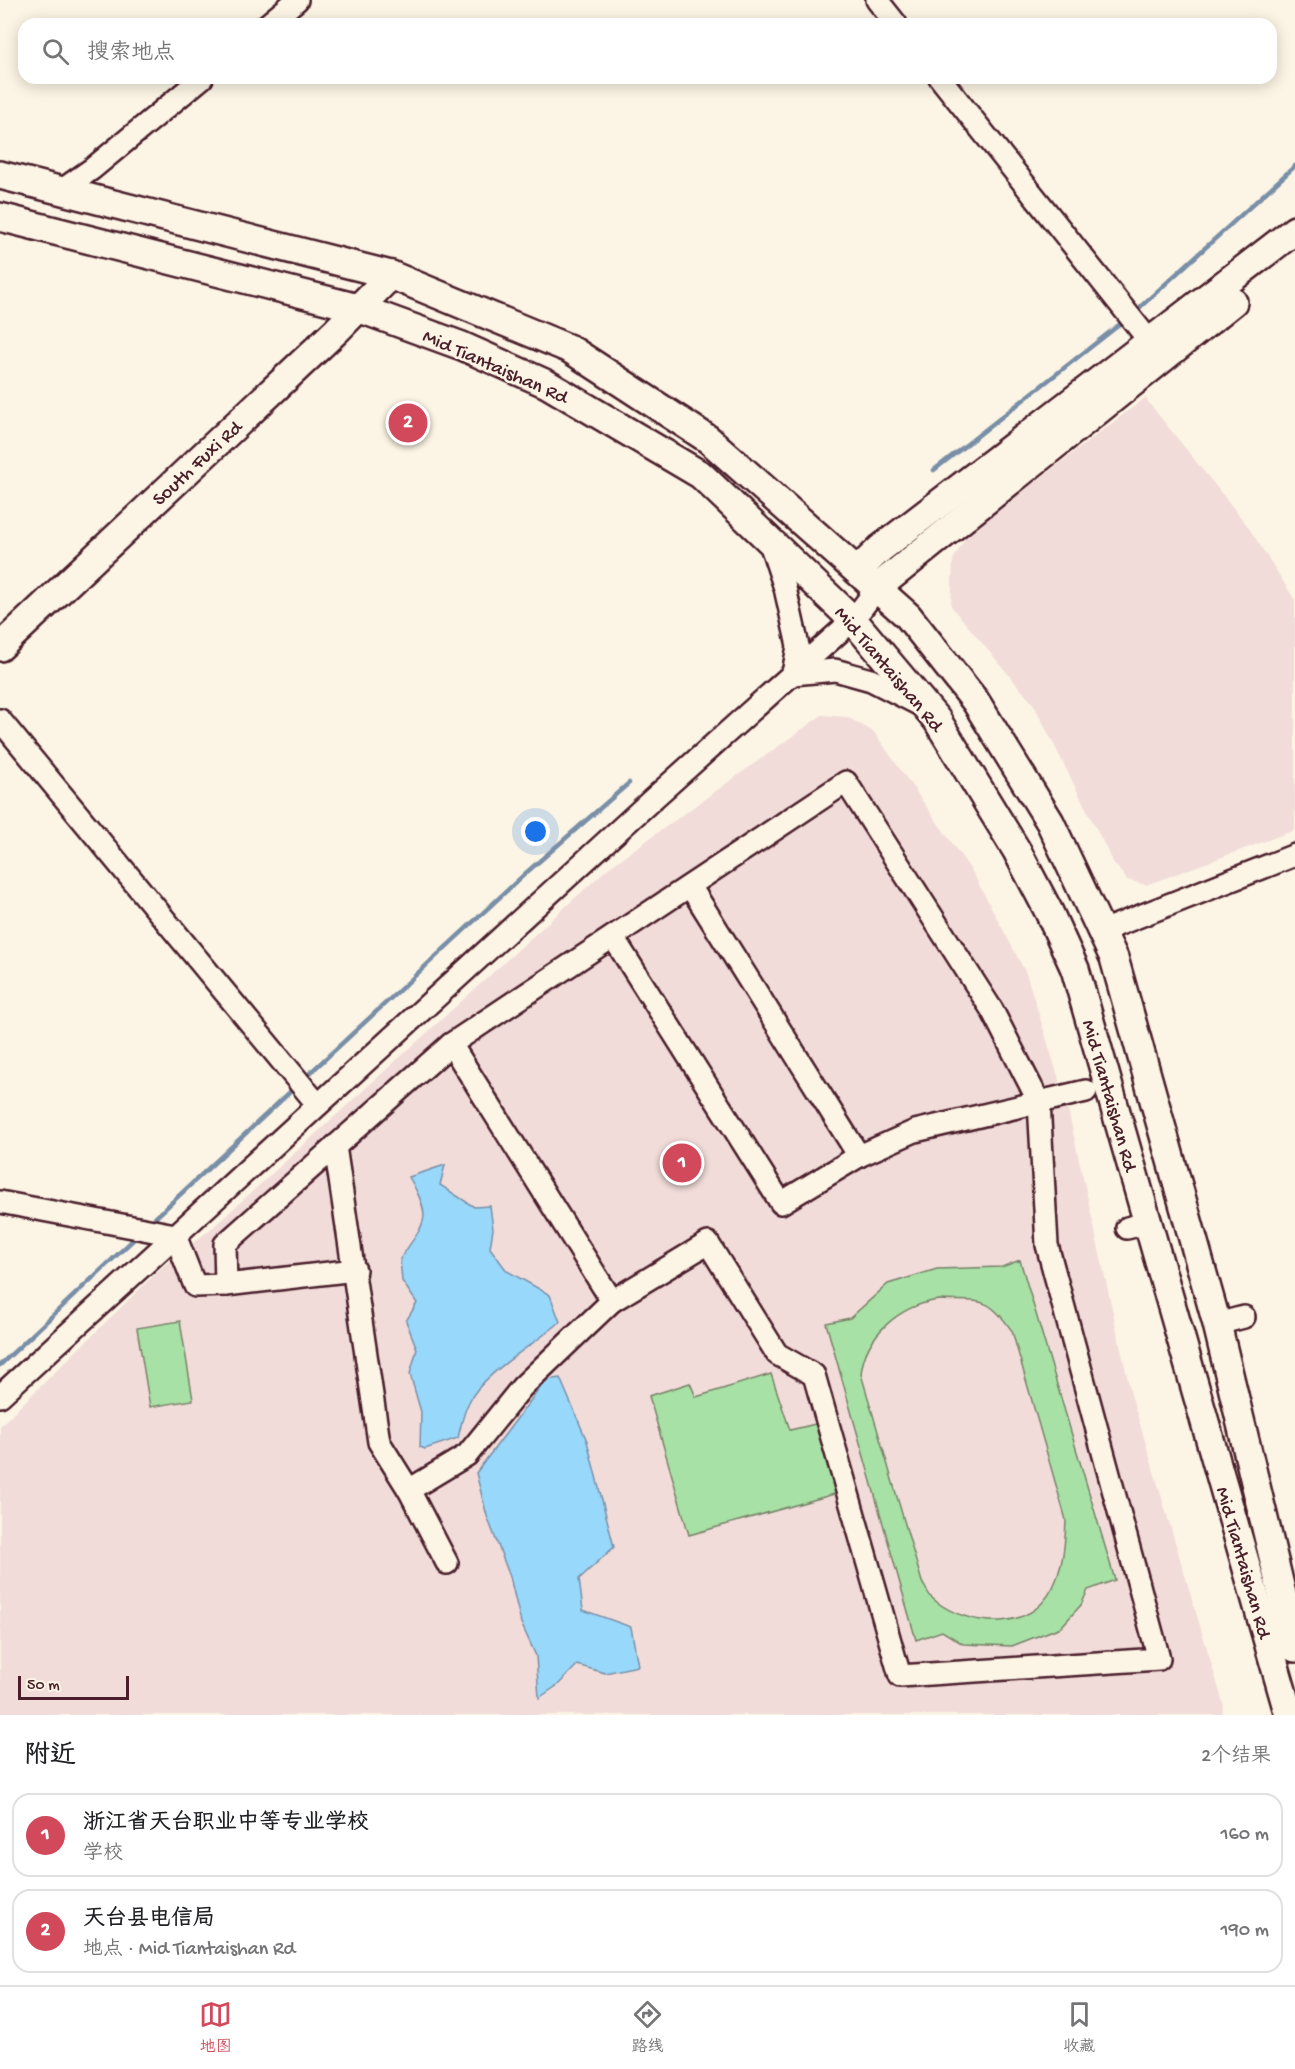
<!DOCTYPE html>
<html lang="zh">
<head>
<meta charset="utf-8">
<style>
	:root { --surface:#fff; --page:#f6f6f6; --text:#202124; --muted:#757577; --line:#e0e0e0; --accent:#d1495b }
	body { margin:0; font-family:"Gochi Hand","LXGW WenKai TC",sans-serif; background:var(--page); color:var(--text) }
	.scale { position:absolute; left:18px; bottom:15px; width:111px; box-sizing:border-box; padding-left:6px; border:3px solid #4a1f2b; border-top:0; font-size:16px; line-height:21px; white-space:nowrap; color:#4a1f2b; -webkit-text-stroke:4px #fcf5e5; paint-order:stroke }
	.you { position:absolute; left:536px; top:832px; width:21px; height:21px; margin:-15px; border:4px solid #fff; border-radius:50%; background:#1a73e8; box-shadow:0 0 0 9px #1a73e833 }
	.badge { display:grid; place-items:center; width:39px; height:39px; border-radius:50%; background:var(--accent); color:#fff; font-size:20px; font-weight:700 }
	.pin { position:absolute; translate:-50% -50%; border:3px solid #fff; box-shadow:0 2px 6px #0006 }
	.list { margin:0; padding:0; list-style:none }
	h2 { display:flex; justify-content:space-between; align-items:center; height:78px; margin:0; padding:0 24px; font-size:26px }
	h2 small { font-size:20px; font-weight:400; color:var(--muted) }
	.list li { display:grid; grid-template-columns:39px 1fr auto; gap:18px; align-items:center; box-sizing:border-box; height:84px; margin:0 12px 12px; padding:0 12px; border:2px solid var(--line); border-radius:18px }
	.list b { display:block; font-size:22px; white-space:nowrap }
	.list p { margin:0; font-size:20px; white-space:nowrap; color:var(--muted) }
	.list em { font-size:20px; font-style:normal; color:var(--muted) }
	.icon { flex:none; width:33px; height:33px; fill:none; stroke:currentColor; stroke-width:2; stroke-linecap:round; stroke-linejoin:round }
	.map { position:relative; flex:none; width:1295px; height:1715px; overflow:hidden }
	.search { position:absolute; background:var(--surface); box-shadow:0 3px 15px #0003; left:18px; right:18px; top:18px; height:66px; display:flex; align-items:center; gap:15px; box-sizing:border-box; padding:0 21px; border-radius:18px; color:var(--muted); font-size:22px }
	.sheet { height:270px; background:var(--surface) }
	nav { display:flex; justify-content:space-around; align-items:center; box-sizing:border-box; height:84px; border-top:2px solid var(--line); background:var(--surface); font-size:16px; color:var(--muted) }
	nav a { display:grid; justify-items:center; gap:3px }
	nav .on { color:var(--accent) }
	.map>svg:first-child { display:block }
	.built { fill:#f1dcd9 }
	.green { fill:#a7e1a6; stroke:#788068; stroke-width:1.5; fill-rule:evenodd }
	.water { fill:#98d8fa; stroke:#798ea7; stroke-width:1.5 }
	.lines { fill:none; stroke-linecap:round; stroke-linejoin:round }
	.stream { stroke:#798ea7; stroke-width:4.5 }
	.minor-casing { stroke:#4a1f2b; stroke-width:26 }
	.major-casing { stroke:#4a1f2b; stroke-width:32 }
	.minor { stroke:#fcf5e5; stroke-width:21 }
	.major { stroke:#fcf5e5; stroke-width:27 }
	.labels { text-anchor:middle; stroke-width:5; stroke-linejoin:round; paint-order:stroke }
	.street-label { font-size:20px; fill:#4a1f2b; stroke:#fcf5e5 }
</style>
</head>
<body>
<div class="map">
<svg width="1295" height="1715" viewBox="0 0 1295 1715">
	<rect width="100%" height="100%" fill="#fcf5e5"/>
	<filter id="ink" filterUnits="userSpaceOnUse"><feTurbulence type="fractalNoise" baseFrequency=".0167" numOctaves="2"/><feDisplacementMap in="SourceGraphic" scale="12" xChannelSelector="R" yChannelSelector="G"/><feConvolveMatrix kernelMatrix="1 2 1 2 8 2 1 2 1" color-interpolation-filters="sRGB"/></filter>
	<g filter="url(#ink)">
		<g class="built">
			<path d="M1145,398l102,127 48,75v230l-149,55 -19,-5 -14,-18 -79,-157 -83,-99 2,-46 15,-27z"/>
			<path d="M822,715l25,2 27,15 99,141 53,100 41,132 64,289 93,312 -2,9h-1222v-289l162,-159 50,-39 395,-359z"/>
		</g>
		<g class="green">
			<path d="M1020,1260l95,320 -27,10 -7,15 -20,22 -49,19 -49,-2 -21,-13 -26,9 -90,-317 24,-5 38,-34 49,-15 65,-2zM939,1300c40,2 48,-6 73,31l54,189c-1,28 -4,62 -24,83 -27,29 -83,20 -110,-5 -4,-4 -7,-11 -10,-16l-61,-208c4,-40 40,-69 78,-74z"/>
			<path d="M180,1321l13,79 -43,7 -13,-79z"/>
			<path d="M771,1374l19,56 30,-7 18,70 -149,42 -40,-139 41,-13 6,14z"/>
		</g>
		<g class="water">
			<path d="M445,1165l-5,20 34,22 16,-1 3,23 -3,19 17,23 43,24 10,27c-25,22 -78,52 -91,80 -6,11 -8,24 -11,36l-33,11 -5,-2 1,-35 -11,-38 7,-25 -11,-28 11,-18 -15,-22 -2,-22c25,-38 34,-38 9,-82z"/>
			<path d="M560,1378l27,63 27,106 -35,32 4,31 48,17 7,39 -33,7 -28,-8 -19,20 -19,13 -3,-42 -15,-33 -11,-46 -23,-61 -11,-43 70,-93z"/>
		</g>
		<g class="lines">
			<g class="stream">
				<path d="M1139,308l156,-142"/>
				<path d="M934,470l190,-149"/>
				<path d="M310,1073l217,-201 102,-89"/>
				<path d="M154,1219l136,-127"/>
				<path d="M0,1365l134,-126"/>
			</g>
			<defs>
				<g id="minor">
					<path d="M877,0l19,24"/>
					<path d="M268,24l29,-24"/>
					<path d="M940,78l211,265"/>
					<path d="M62,190l30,-21 110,-91"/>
					<path d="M769,540l16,48 13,58 -5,28 42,-4 36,10 51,26"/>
					<path d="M0,720l318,385"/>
					<path d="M1102,931l193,-76"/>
					<path d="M613,937l168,266 78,-47 -169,-270"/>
					<path d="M451,1044l161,257 96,-58 69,111 37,21 86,301 259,-17 -112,-414 -8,-143 47,-11"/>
					<path d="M335,1146l44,296 30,48 38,73"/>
					<path d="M0,1202l175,33"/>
					<path d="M1127,1228l20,-5"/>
					<path d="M175,1235l20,51 31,-1 129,-15"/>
					<path d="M226,1285l-1,-41 226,-200 395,-262 146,228 47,92 -124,29 -56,25"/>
					<path d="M1217,1324l27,-7"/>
					<path d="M0,1396l655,-599 181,-162 17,-15 25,-33"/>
					<path d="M409,1490l58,-35 55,-68 90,-86"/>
				</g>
				<g id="major">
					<path d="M0,175l391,100 179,74 138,90 200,177 68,86 74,120 64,136 103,366 78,324"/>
					<path d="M0,217l358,91 104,38 85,38 154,91 152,145 84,100 80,131 32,61 26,57 214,746"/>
					<path d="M858,570l22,-21 415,-319"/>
					<path d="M878,587l355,-285"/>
					<path d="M0,647l336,-316 55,-56"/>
				</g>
			</defs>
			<use href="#minor" class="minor-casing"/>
			<use href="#major" class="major-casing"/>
			<use href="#minor" class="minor"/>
			<use href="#major" class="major"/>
		</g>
	</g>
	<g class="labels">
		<g class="street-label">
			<text transform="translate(496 365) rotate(24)" y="7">Mid Tiantaishan Rd</text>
			<text transform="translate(196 462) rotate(-43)" y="7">South Fuxi Rd</text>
			<text transform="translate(890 668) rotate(50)" y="7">Mid Tiantaishan Rd</text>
			<text transform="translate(1111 1095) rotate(74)" y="7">Mid Tiantaishan Rd</text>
			<text transform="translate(1245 1562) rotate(74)" y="7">Mid Tiantaishan Rd</text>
		</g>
	</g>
</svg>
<div class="scale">50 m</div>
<div class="you"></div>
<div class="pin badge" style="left:682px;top:1163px">1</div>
<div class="pin badge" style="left:408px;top:423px">2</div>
<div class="search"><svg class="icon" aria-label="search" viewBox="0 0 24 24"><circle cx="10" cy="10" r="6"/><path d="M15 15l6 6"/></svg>搜索地点</div>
</div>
<section class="sheet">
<h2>附近<small>2个结果</small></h2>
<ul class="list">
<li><span class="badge">1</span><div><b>浙江省天台职业中等专业学校</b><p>学校</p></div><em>160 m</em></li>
<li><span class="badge">2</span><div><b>天台县电信局</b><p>地点 · Mid Tiantaishan Rd</p></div><em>190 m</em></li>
</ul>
</section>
<nav>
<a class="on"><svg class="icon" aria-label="map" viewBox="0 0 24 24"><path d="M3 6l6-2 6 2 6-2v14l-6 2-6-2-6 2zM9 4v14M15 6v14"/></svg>地图</a>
<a><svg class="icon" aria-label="directions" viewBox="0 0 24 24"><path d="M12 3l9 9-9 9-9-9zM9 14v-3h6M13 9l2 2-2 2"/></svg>路线</a>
<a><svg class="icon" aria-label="saved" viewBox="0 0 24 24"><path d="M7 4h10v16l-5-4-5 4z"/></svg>收藏</a>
</nav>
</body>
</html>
